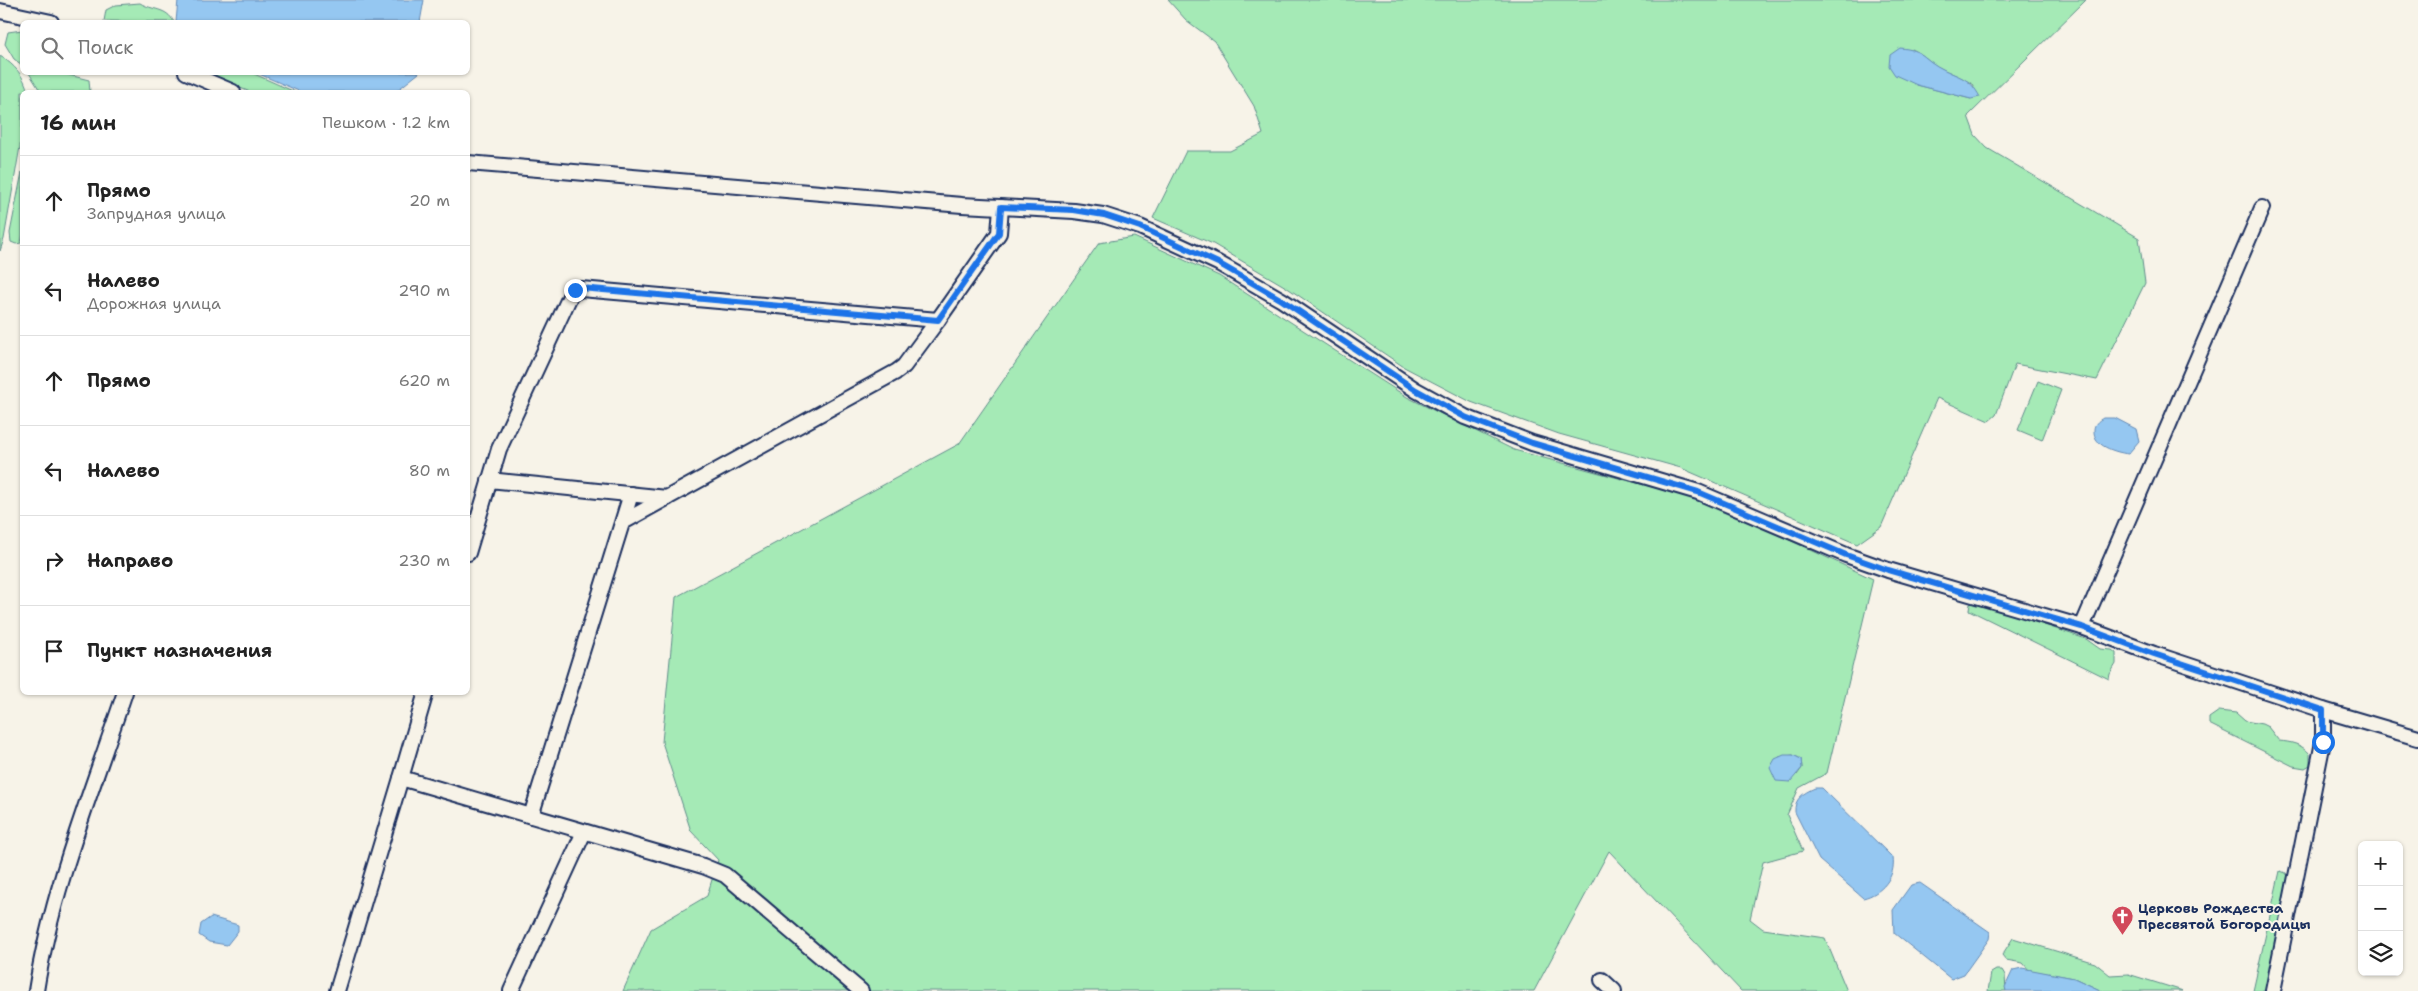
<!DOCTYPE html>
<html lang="ru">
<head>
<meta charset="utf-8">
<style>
	:root { --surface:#fff; --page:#f2f2f2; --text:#222; --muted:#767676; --line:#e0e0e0 }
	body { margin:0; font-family:"Shantell Sans",sans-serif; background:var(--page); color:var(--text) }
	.controls { position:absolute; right:15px; bottom:15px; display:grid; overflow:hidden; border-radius:8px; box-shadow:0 1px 4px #0004 }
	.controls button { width:45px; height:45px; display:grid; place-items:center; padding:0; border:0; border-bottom:1px solid var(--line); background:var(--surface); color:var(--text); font:25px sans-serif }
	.stop { position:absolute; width:15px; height:15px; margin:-11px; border:4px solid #1a73e8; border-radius:50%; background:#fff }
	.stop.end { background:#1a73e8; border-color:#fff; box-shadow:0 1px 5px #0008 }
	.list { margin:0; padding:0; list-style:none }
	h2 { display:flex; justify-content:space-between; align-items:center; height:65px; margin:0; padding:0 20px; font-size:21px }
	h2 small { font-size:16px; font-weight:400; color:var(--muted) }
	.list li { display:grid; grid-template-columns:32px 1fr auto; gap:15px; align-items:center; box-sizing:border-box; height:90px; padding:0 20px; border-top:1px solid var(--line) }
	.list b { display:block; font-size:19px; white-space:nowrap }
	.list p { margin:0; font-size:16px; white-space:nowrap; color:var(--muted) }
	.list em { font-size:16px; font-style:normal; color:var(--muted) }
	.icon { flex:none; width:28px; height:28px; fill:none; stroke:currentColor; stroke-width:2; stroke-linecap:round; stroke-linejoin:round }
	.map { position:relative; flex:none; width:2418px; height:991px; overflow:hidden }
	.search { position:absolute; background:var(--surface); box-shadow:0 1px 4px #0004; left:20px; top:20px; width:450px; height:55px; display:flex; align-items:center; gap:12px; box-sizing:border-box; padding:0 18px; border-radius:8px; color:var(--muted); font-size:19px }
	.panel { position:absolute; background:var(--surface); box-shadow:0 1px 4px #0004; left:20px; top:90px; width:450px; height:605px; border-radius:8px }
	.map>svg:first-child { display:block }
	.green { fill:#a5eab6; stroke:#608c8a; fill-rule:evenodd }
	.water { fill:#95c7f1; stroke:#648ab6 }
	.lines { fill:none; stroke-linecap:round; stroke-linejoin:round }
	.minor-casing { stroke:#1b2f5e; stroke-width:18 }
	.minor { stroke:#f7f3e8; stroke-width:14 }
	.route { stroke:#1a73e8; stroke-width:6 }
	.labels { text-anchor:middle; stroke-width:4; stroke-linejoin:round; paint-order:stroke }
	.poi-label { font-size:14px; font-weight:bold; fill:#1b2f5e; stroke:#f7f3e8; text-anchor:start }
</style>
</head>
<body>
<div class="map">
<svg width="2418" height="991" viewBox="0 0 2418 991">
	<rect width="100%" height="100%" fill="#f7f3e8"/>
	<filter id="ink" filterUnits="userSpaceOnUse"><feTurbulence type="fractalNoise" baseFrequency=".02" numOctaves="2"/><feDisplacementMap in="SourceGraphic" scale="10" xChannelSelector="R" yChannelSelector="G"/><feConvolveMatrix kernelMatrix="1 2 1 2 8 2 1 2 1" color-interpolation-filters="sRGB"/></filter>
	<g filter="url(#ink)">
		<g class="green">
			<path d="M1168,0h918l-118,116 7,19 12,13 152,90 6,45 -48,97 -82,-16 -19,51 -7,6 -52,-23 -56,129 -24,17 -176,-76 -122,-34 -88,-32 -67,-35 -118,-80 -73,-43 -60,-26 33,-67h44l33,-17 -9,-28 -40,-65 -28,-21zM1912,49c12,5 19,15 30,20 12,5 21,9 32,16l-3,14 -54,-14z"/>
			<path d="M140,3c13,8 26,4 34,19l-70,-1 2,-11 10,-5z"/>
			<path d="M22,30v35l-8,-6 -9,-15 3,-12z"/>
			<path d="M0,56c15,9 24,20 28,36h-6v43l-18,104 -4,12z"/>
			<path d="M57,72l32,8 1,12h-49l-12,-19z"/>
			<path d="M204,73h48l43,19h-45z"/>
			<path d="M22,172v63l-1,8 -5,1 -5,-2 -1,-9z"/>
			<path d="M1134,237l85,39 188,121 107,53 194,52 165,77 -46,194 -28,15 -12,27 16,36 -40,11 -13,57 13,10 62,9 22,53h-106l-132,-140 -75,140h-911l28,-62 56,-33 11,-36 -27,-29 -29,-89 14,-145 283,-153 140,-201zM1793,755l8,4 1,9 -5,7 -18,-18z"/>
			<path d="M2038,381l23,9 -19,50 -24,-10z"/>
			<path d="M1976,602l110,37 14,10 12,1 4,3v11l-6,10 -1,5 -140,-69 1,-6z"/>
			<path d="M2219,711l17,2 9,8 17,3 6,3 11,14c12,1 23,3 31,13v11l-5,3 -12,-2 -84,-42v-6z"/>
			<path d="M2280,871l6,2 3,5 -23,113h-13z"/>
			<path d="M2013,938l82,25 15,12 18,-1 55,17h-81l-28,-13 -45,-8 -6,-7 -17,-3 -4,-5z"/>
			<path d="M1996,970h6l3,5 1,16h-18l3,-18z"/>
		</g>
		<g class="water">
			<path d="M178,0h246l-4,22h-244z"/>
			<path d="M1900,48c24,2 22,10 41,20 18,10 28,8 39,29l-9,2 -54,-14 -22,-10 -6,-9 1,-11z"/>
			<path d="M257,73l162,-1v1l-24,19h-94z"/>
			<path d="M2103,418h12l21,11 3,12 -11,13c-13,-2 -35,-8 -34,-24 0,-6 4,-9 9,-12z"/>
			<path d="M1784,755h9l8,4 1,9 -12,14 -14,-1 -6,-13 5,-9z"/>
			<path d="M1815,788h7l71,70c3,19 -12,36 -30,40l-44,-38 -24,-48c-1,-13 8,-19 20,-24z"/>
			<path d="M1920,883l70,49 -1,7 -25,35 -13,5 -57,-46 -1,-23 18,-25z"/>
			<path d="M211,917l27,8v6l-11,14 -18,-3 -10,-7 2,-11z"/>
			<path d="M2022,968l52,10 28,13h-96l-1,-4 8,-17z"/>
		</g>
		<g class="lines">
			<defs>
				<g id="minor">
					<path d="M0,11l51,11"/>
					<path d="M186,72l47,20"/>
					<path d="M468,163l494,42 112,6 29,4 37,12 78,36 64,37 134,90 49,27 67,26 166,49 148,63 42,15 194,57 72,27 169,56 95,28"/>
					<path d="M938,320l61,-87 2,-26"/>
					<path d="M489,480l178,18"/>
					<path d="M468,553l31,-104 72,-155 10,-5 357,31 -34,46 -8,6 -273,150"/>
					<path d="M2082,627l180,-419"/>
					<path d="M401,778l25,-86"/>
					<path d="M531,816l100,-322"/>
					<path d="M1602,980l12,11"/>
					<path d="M36,991c16,-103 56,-200 89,-299"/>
					<path d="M337,991l64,-213 302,88 22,9 136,116"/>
					<path d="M511,991l73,-159"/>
					<path d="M2273,991l50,-249v-32"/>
				</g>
			</defs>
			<use href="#minor" class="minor-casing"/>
			<use href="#minor" class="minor"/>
		</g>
	</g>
	<g class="lines" filter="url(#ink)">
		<path class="route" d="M575,290l6,-2 357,32 61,-87 2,-26 73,3 30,5 36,12 78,36 64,37 134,90 49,27 67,26 166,49 148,63 42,15 194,57 72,27 169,56v32"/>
	</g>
	<defs>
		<symbol id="church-pin" viewBox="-11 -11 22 30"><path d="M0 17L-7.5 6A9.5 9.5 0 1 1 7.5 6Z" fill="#d1495b" stroke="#f7f3e8"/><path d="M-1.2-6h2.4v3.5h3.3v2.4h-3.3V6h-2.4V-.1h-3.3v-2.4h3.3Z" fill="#fff"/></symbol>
	</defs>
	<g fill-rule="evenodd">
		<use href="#church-pin" x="2110" y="904" width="25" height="34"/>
	</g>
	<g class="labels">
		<g class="poi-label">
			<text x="2138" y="913">Церковь Рождества<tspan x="2138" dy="16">Пресвятой Богородицы</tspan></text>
		</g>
	</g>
</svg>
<div class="controls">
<button>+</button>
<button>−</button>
<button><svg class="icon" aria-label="layers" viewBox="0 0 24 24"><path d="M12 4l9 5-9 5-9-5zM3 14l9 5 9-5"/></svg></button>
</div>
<div class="stop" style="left:2323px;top:742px"></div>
<div class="stop end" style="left:575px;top:290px"></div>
<div class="search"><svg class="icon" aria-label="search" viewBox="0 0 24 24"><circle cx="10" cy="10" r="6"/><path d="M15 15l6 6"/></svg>Поиск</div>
<section class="panel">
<h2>16 мин<small>Пешком · 1.2 km</small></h2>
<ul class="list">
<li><svg class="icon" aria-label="ahead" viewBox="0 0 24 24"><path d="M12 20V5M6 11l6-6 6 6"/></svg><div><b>Прямо</b><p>Запрудная улица</p></div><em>20 m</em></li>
<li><svg class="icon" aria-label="left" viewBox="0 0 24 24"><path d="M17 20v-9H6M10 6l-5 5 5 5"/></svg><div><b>Налево</b><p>Дорожная улица</p></div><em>290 m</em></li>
<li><svg class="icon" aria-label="ahead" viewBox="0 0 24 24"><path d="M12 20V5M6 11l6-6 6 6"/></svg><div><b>Прямо</b></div><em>620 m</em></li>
<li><svg class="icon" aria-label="left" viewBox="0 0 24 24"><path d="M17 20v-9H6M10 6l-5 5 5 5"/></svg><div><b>Налево</b></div><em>80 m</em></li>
<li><svg class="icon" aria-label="right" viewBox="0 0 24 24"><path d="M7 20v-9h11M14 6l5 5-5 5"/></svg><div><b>Направо</b></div><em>230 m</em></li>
<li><svg class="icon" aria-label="arrive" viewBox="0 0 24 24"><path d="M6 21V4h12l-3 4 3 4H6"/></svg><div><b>Пункт назначения</b></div></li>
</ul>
</section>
</div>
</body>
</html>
